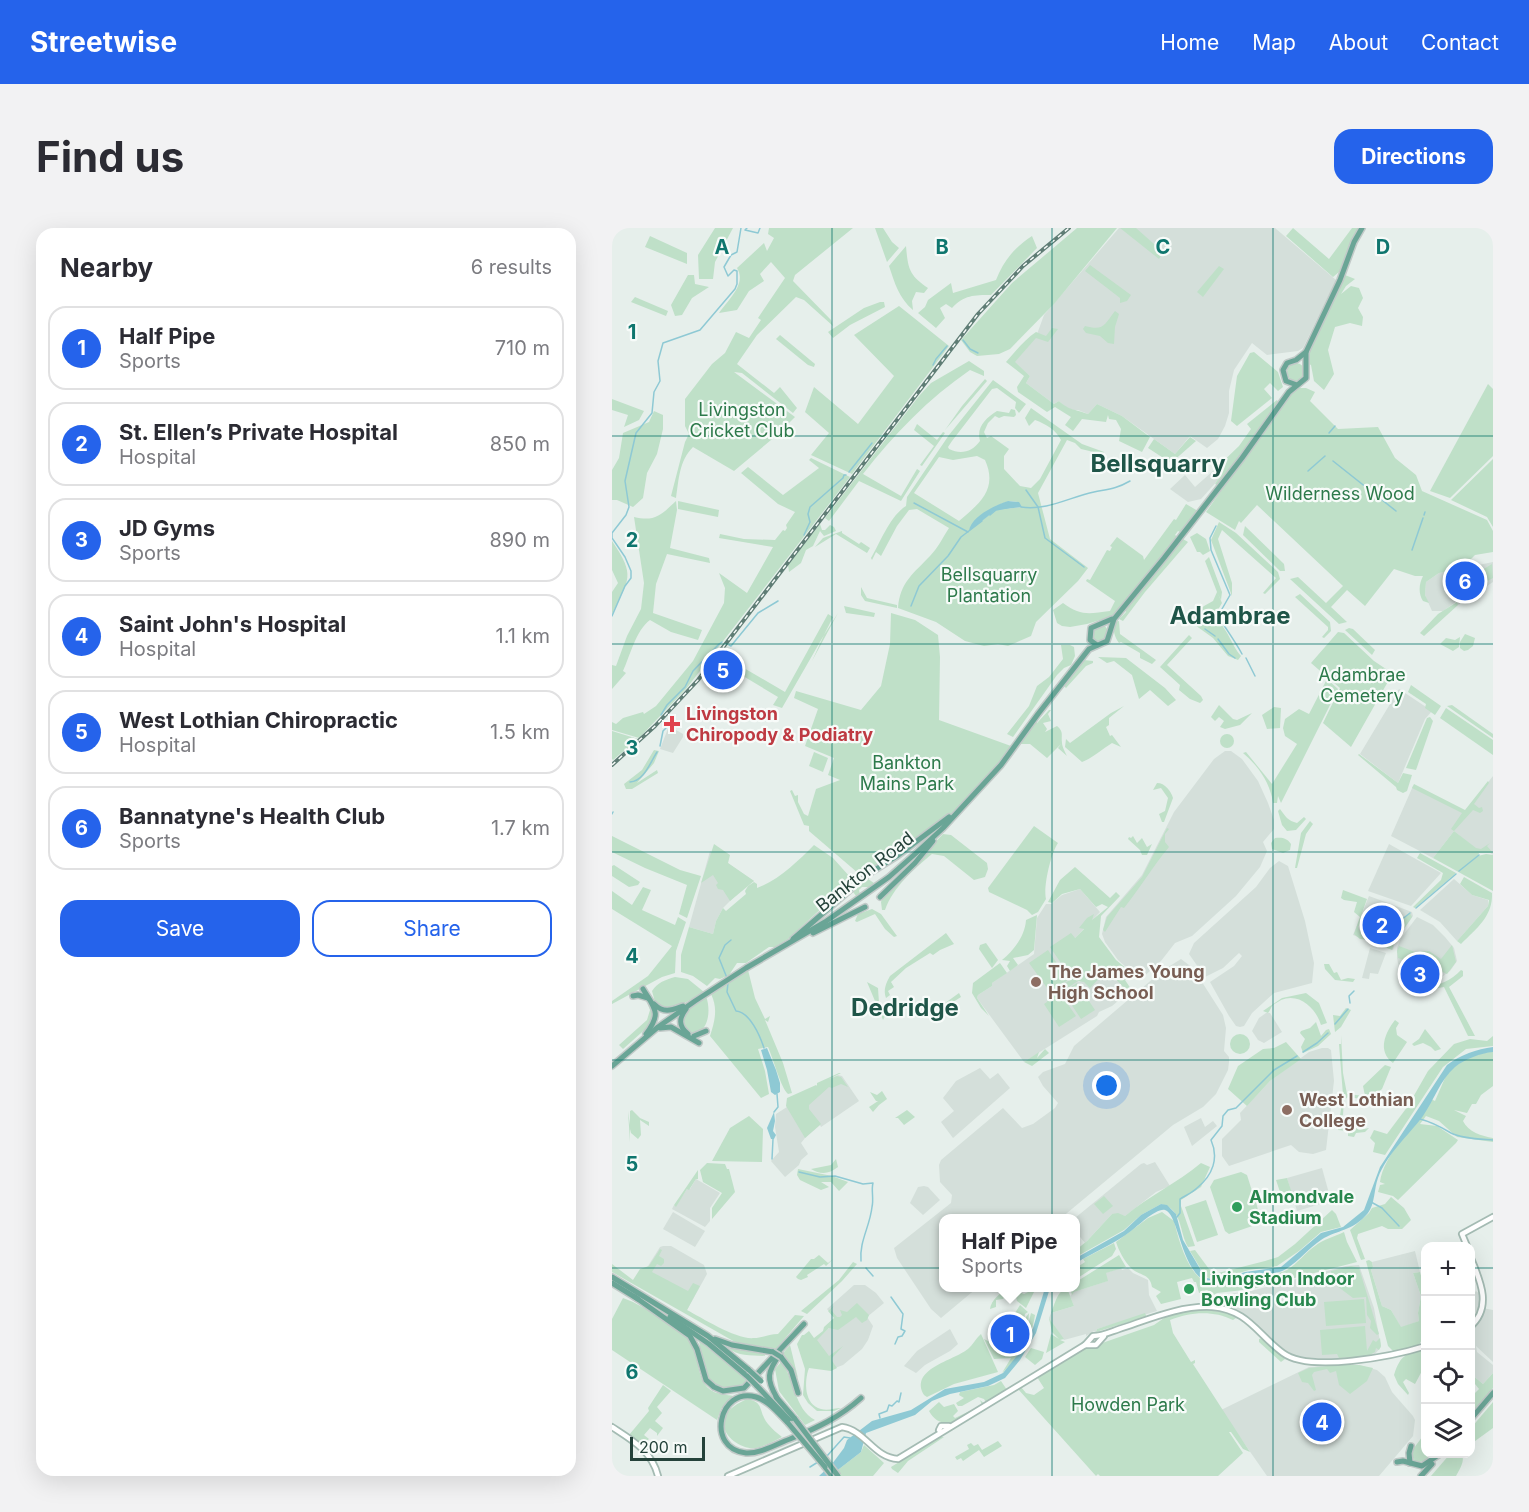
<!DOCTYPE html>
<html lang="en">
<head>
<meta charset="utf-8">
<style>
	:root { --surface:#fff; --page:#f2f2f3; --text:#2b2b33; --muted:#7c7c81; --line:#e1e1e2; --accent:#2563eb }
	body { margin:0; font-family:Inter,sans-serif; background:var(--page); color:var(--text) }
	.controls { position:absolute; right:18px; bottom:18px; display:grid; overflow:hidden; border-radius:12px; box-shadow:0 6px 24px #0002 }
	.controls button { width:54px; height:54px; display:grid; place-items:center; padding:0; border:0; border-bottom:2px solid var(--line); background:var(--surface); color:var(--text); font:30px sans-serif }
	.scale { position:absolute; left:18px; bottom:15px; width:75px; box-sizing:border-box; padding-left:6px; border:3px solid #24423a; border-top:0; font-size:16px; line-height:21px; white-space:nowrap; color:#24423a; -webkit-text-stroke:4px #f7fbf9; paint-order:stroke }
	.you { position:absolute; left:495px; top:858px; width:21px; height:21px; margin:-15px; border:4px solid #fff; border-radius:50%; background:#1a73e8; box-shadow:0 0 0 9px #1a73e833 }
	.badge { display:grid; place-items:center; width:39px; height:39px; border-radius:50%; background:var(--accent); color:#fff; font-size:20px; font-weight:700 }
	.pin { position:absolute; translate:-50% -50%; border:3px solid #fff; box-shadow:0 2px 6px #0006 }
	.popup { position:absolute; left:327px; top:986px; width:141px; height:78px; box-sizing:border-box; display:grid; place-content:center; border-radius:12px; background:var(--surface); filter:drop-shadow(0 2px 4px #0005); font-size:20px; white-space:nowrap; color:var(--muted) }
	.popup b { font-size:22px; color:var(--text) }
	.popup::after { content:''; position:absolute; left:50%; top:100%; margin-left:-12px; border:12px solid transparent; border-top-color:var(--surface) }
	.list { margin:0; padding:0; list-style:none }
	h2 { display:flex; justify-content:space-between; align-items:center; height:78px; margin:0; padding:0 24px; font-size:26px }
	h2 small { font-size:20px; font-weight:400; color:var(--muted) }
	.list li { display:grid; grid-template-columns:39px 1fr auto; gap:18px; align-items:center; box-sizing:border-box; height:84px; margin:0 12px 12px; padding:0 12px; border:2px solid var(--line); border-radius:18px }
	.list b { display:block; font-size:22px; white-space:nowrap }
	.list p { margin:0; font-size:20px; white-space:nowrap; color:var(--muted) }
	.list em { font-size:20px; font-style:normal; color:var(--muted) }
	.actions { display:flex; gap:12px; padding:18px 24px }
	.actions a { flex:1; padding:14px 0; border:2px solid var(--accent); border-radius:18px; text-align:center; font-size:21px; color:var(--accent) }
	.actions .main { background:var(--accent); color:#fff }
	.icon { flex:none; width:33px; height:33px; fill:none; stroke:currentColor; stroke-width:2; stroke-linecap:round; stroke-linejoin:round }
	.map { position:relative; flex:none; width:881px; height:1248px; overflow:hidden; border-radius:18px }
	header { display:flex; align-items:center; gap:36px; box-sizing:border-box; height:84px; padding:0 30px; background:var(--accent); color:#fff }
	header strong { font-size:28px }
	nav { display:flex; gap:33px; margin-inline-start:auto; font-size:21px }
	.intro { display:flex; align-items:center; justify-content:space-between; box-sizing:border-box; height:144px; padding:0 36px }
	h1 { margin:0; font-size:42px }
	.button { padding:15px 27px; border-radius:18px; background:var(--accent); color:#fff; font-size:21px; font-weight:700 }
	main { display:flex; gap:36px; padding:0 36px }
	aside { flex:1; background:var(--surface); border-radius:18px; box-shadow:0 6px 24px #0002 }
	.map>svg:first-child { display:block }
	.built { fill:#d4dfda }
	.green { fill:#bfe0c8; fill-rule:evenodd }
	.water { fill:#8ec9d4 }
	.lines { fill:none; stroke-linecap:round; stroke-linejoin:round }
	.stream { stroke:#8ec9d4; stroke-width:1.5 }
	.secondary-casing { stroke:#a4bbb3; stroke-width:8 }
	.primary-casing { stroke:#c2cac8; stroke-width:8 }
	.secondary { stroke:#fff; stroke-width:4.5 }
	.primary { stroke:#6aa596; stroke-width:5 }
	.rail-casing { stroke:#5f7d75; stroke-width:4 }
	.rail { stroke:#f7fbf9; stroke-width:1.5; stroke-dasharray:4.5; stroke-linecap:butt }
	.primary-bridge-casing { stroke:#c2cac8; stroke-width:8; stroke-linecap:butt }
	.primary-bridge { stroke:#6aa596; stroke-width:5 }
	.grid { fill:none; stroke:#0f766e; stroke-width:1.5; stroke-opacity:0.55 }
	.health-dot { fill:#e0444e; stroke:#f7fbf9; stroke-width:2 }
	.education-dot { fill:#8d6e63; stroke:#f7fbf9; stroke-width:2 }
	.leisure-dot { fill:#2e9e5b; stroke:#f7fbf9; stroke-width:2 }
	.labels { text-anchor:middle; stroke-width:4.5; stroke-linejoin:round; paint-order:stroke }
	.park-label { font-size:18px; fill:#2d7a4b; stroke:#f7fbf9 }
	.health-label { font-size:18px; font-weight:bold; fill:#be3a42; stroke:#f7fbf9; text-anchor:start }
	.street-label { font-size:18px; fill:#24423a; stroke:#f7fbf9 }
	.education-label { font-size:18px; font-weight:bold; fill:#785e54; stroke:#f7fbf9; text-anchor:start }
	.leisure-label { font-size:18px; font-weight:bold; fill:#27864d; stroke:#f7fbf9; text-anchor:start }
	.district-label { font-size:24px; font-weight:bold; fill:#1f5548; stroke:#f7fbf9 }
	.grid-label { font-size:20px; text-anchor:middle; font-weight:bold; fill:#0f766e; stroke:#f7fbf9; stroke-width:4.5; stroke-linejoin:round; paint-order:stroke }
</style>
</head>
<body>
<header>
<strong>Streetwise</strong>
<nav><a>Home</a><a>Map</a><a>About</a><a>Contact</a></nav>
</header>
<div class="intro"><h1>Find us</h1><a class="button">Directions</a></div>
<main>
<aside>
<h2>Nearby<small>6 results</small></h2>
<ul class="list">
<li><span class="badge">1</span><div><b>Half Pipe</b><p>Sports</p></div><em>710 m</em></li>
<li><span class="badge">2</span><div><b>St. Ellen’s Private Hospital</b><p>Hospital</p></div><em>850 m</em></li>
<li><span class="badge">3</span><div><b>JD Gyms</b><p>Sports</p></div><em>890 m</em></li>
<li><span class="badge">4</span><div><b>Saint John's Hospital</b><p>Hospital</p></div><em>1.1 km</em></li>
<li><span class="badge">5</span><div><b>West Lothian Chiropractic</b><p>Hospital</p></div><em>1.5 km</em></li>
<li><span class="badge">6</span><div><b>Bannatyne's Health Club</b><p>Sports</p></div><em>1.7 km</em></li>
</ul>
<div class="actions"><a class="main">Save</a><a>Share</a></div>
</aside>
<div class="map">
<svg width="881" height="1248" viewBox="0 0 881 1248">
	<rect width="100%" height="100%" fill="#e6efeb"/>
	<g class="built">
		<path d="M507,0h156l61,52 -33,68 -5,3 -31,4 -15,-12 -18,27 -5,21v22l-4,13 -7,13 -11,9 -17,-12 -15,18 -53,-38 -25,-12 -9,10 -10,-4h-9l-10,-9 -5,3 -28,-21 4,-7 -16,-14 22,-25 8,-22z"/>
		<path d="M601,243l6,8 -18,20 -13,3 -18,-13 15,-14 10,12z"/>
		<path d="M881,334v20l-35,23 -2,-3 -13,9h-11l-7,-16 1,-13 13,-9z"/>
		<path d="M787,461l33,22 -7,8 -27,64 -38,-29z"/>
		<path d="M57,498l14,8v3l-10,16 -13,-4z"/>
		<path d="M613,523h6l11,8 16,22 10,22 6,17v9l-11,13 4,9 -7,16 -24,29 -44,40 -17,7 -14,18 -21,19 -11,-5 -2,-7 -9,-8 -13,-18 -3,-8 4,-17 36,-42 32,-63 40,-53z"/>
		<path d="M881,548v79l-5,-4 -12,-2 -22,-18 -21,27 -42,-22 22,-50 52,26z"/>
		<path d="M777,616l52,29 -30,33 -43,-15z"/>
		<path d="M98,623l44,30 -8,4 -23,23 -7,13 -3,13 -24,-7z"/>
		<path d="M667,633l9,5 17,55 9,42 -2,20 -38,10 -22,20 -8,13 -4,1 -4,-1 -7,-10 -19,-34 24,-16 8,-10 -3,-3 -16,15 -18,9 -16,-23 5,-11 62,-56 14,-19z"/>
		<path d="M842,651l18,16 16,5v6l-31,35 -17,-19 -20,-12z"/>
		<path d="M468,661l20,23 -25,26 1,41 3,3 31,-15 20,24 -18,15 -13,6 -2,4 -73,46 -47,-64 1,-3 14,-9v-3l42,-29 3,-36 9,-14h5l11,-9z"/>
		<path d="M757,668l43,16 1,4 -18,26 -2,8 -40,-15z"/>
		<path d="M805,689l16,8 12,12 9,11 3,13 -7,10 -11,8 -12,3h-25l-5,-24v-10l4,-10z"/>
		<path d="M758,720l16,5 -8,21 -8,-1 -1,6 -7,-1z"/>
		<path d="M569,731l12,9 30,47 3,13 -2,23 5,6v5l-1,8 -12,24 -13,13 -30,18 -112,93h-117v70h33l-36,30 -10,-9 -34,-51 -3,-10 57,-45 1,-8 -12,-13 -1,-17 2,-5 62,-52 19,20 11,-4 22,-16 3,-5 -15,-17 -5,-9 5,-5 22,-8 9,-18 88,-75z"/>
		<path d="M654,785h4l12,19 -18,11 -6,-3 -6,-9 7,-13z"/>
		<path d="M710,820h6l3,2 3,31 -8,69 -13,4 -14,-2 -8,-7 -62,21 -7,-10v-17l19,-19 -1,-7 30,-32 39,-29z"/>
		<path d="M368,840l10,11 8,-6 12,15 -57,50 -12,-16 13,-11 -11,-13 13,-17z"/>
		<path d="M226,847l4,1 17,25 -38,26 -1,-2 -15,13 -4,5 7,11 -7,6 -2,5 -14,12 -14,-16 8,-9 -4,-25 1,-13 11,-7 1,-7z"/>
		<path d="M589,890l4,9 8,-6 4,5 -25,20 -8,-19z"/>
		<path d="M543,934l15,24 -14,6 -31,24 -13,-2 -27,29 -9,-11 -1,-14 66,-54 3,-1 3,2z"/>
		<path d="M710,940l8,29 -3,5 -30,9 -10,-33z"/>
		<path d="M84,951l24,14 -10,15v13l-5,6 -33,-18 2,-4 2,1 11,-17h3z"/>
		<path d="M312,958l4,1 12,13 -17,15 -13,-12 8,-16z"/>
		<path d="M61,984l32,19 -10,16 -32,-18z"/>
		<path d="M51,1018h8l33,19 3,9 -20,36 -49,-28 22,-35z"/>
		<path d="M803,1023l5,21 -7,1 8,23 -3,17 1,8 -18,7 -10,-18 -9,-4 -11,-36 2,-3 -1,-5z"/>
		<path d="M747,1037l15,43 7,39 -6,7 -10,4h-68l-20,-14 -30,-27 -27,-11 -5,-8 20,-5 12,-1 99,-26z"/>
		<path d="M509,1040l1,2 6,-2 5,5 15,7 1,15 8,16 -60,18 -1,3 -2,-1 -8,5v-2l-22,6 -15,-22 2,-5 23,-7 -4,-10 4,-4 33,-11 -2,-8z"/>
		<path d="M242,1057h11l11,8 8,10 -17,14 6,9 -5,14 -6,9 -19,16 -8,3 -22,-25 24,-22 -10,-12z"/>
		<path d="M864,1063l6,5v12l11,2v52l-17,-16 1,6 16,13v8l-10,11 -12,-10v-77z"/>
		<path d="M338,1101l8,15 -8,7 -25,14 -9,8 -12,-7 13,-15z"/>
		<path d="M747,1137l18,5 8,7 7,15 21,24 2,4 -2,16 -34,40h-112l-46,-66 88,-43z"/>
	</g>
	<g class="green">
		<path d="M103,0h18l-18,34 -2,17h-14l-1,-24z"/>
		<path d="M157,0h84l-58,47 -2,6 38,39 2,6 -29,-26 -8,-3 -39,38 -20,29 37,29 6,-6 17,21 -4,5 -51,-40 -8,-1 61,45 -18,18 -43,36 -41,-24c-14,14 -14,32 -17,51l-5,-2 14,-54 4,-8 -4,-8v-27l27,-35 13,-11 11,-21 13,6 12,-18 -3,-2 27,-40 -14,-16 -11,12 4,7 -15,10 -12,19 -18,3c9,-13 28,-29 18,-45l27,-25 3,8 7,-13 -6,-4z"/>
		<path d="M263,0h8l9,14 7,6 -12,14z"/>
		<path d="M465,0h40l-63,76 -44,45 -11,5 -22,2 -7,-4 -9,-12 51,-57z"/>
		<path d="M508,0h16l27,24 -4,7z"/>
		<path d="M681,0l36,31 23,-31h6l-19,44 -6,5 -47,-41z"/>
		<path d="M38,8l37,17v11l-42,-17z"/>
		<path d="M420,8l5,12 -46,47c-17,0 -27,0 -39,13l-6,-4 -6,4 5,10 -9,10 -18,-15 7,-6 3,-7 23,-17 2,10 43,-13c8,-20 18,-32 36,-44z"/>
		<path d="M294,18c2,23 3,29 22,42l-4,5 -8,-1 -4,9 1,9c-14,-12 -18,-26 -24,-44z"/>
		<path d="M478,37l41,30 -4,6 -7,2v-5l-35,-27z"/>
		<path d="M607,38l5,3 -21,28 -6,-5z"/>
		<path d="M76,47h6l1,9 14,3 -17,11 -10,17 -7,1 -4,-11z"/>
		<path d="M733,47l10,4 -9,7 -5,8 10,-8 8,2 4,10 -5,10 5,9 -1,9 -12,-3 -15,4 -7,23 6,24 -10,16 -10,-9 -3,-16 -4,-2c3,-32 28,-58 38,-88z"/>
		<path d="M23,69l33,14 -2,5 -35,-14z"/>
		<path d="M268,74h4l1,5 -35,18 -17,13 -5,-6 36,-24z"/>
		<path d="M287,78l50,40 -97,128 -41,-19 18,-22 -24,-21 9,-25 44,37 36,-48 -40,-41z"/>
		<path d="M503,83l4,3 -4,13 -1,17 -6,-1 -8,-7 -14,-3 -3,-4 2,-3c19,5 19,-1 30,-15z"/>
		<path d="M440,100l6,1 -10,13 -12,-4 -21,24 15,14 -4,7 28,21 5,-3c11,10 16,8 29,13l9,-10 25,12 28,21 -8,15 -23,-11 2,-12 -5,-9 -7,-1 -1,-4 -2,7 -24,-3 -9,12 -8,-6 6,-8 -16,-10 -8,5 -29,-20 -1,-5 7,-11 -18,-14c9,-10 18,-22 30,-30l10,4z"/>
		<path d="M168,107l35,29 -1,3 -6,-2 -32,-26z"/>
		<path d="M642,124l24,20 5,15 -5,4 -8,-8 -6,6 8,9 -35,28 -6,-5 6,-45 13,-23z"/>
		<path d="M357,133l15,10v5l-14,-6c-42,29 -76,64 -107,104l38,22 16,-27 3,2 -19,30 -42,-20 -30,40 -4,-3 94,-122 12,-13z"/>
		<circle cx="684" cy="144" r="9"/>
		<path d="M373,151l2,2 -42,49 17,-24z"/>
		<path d="M381,152l33,24 -7,9 -4,-5 1,-6 -19,-14 -5,1 -40,52 -4,6 1,2c12,6 23,3 31,-8 -4,-14 6,-23 17,-30l12,2 2,-4 4,1 1,5 -2,2 -10,-1 -5,2 -4,-2 -7,7 -4,9 3,6 4,-2 18,13 -5,7v13l16,17 11,2 9,-9 21,-39c-5,-10 -15,-16 -26,-20l-6,6 -4,-8 6,-10 51,36 22,8 -2,2 -21,-5 -6,-6 -8,-3 -29,53 12,46 38,29 -10,13 -42,41 -5,14 -23,10 -10,-2 -14,2 -19,-5 -29,-19 -38,-14c2,-26 16,-35 32,-52 8,-8 13,-19 19,-28l-32,-19 -8,1 -12,16 -16,30 -5,-4 -4,8 -1,-2c10,-17 19,-42 35,-52l1,-9 42,-62zM365,228l8,4c13,29 -5,43 -26,61l-45,-28 25,-36 14,3zM397,273l9,1 4,5 -26,3 -27,20c12,-15 21,-23 40,-29z"/>
		<path d="M876,156l5,5v67l-43,42 -20,-7z"/>
		<path d="M687,160h7l9,4 -5,9 28,28 40,-2 17,31 21,17 6,16 65,29 6,11v21l-18,3 -14,14 -22,4 -13,9 -1,13 4,8 -6,-2c-5,-8 -4,-17 0,-25h-8l-21,-7 -29,37 -18,-16 -16,17 16,15 -8,2 -49,-45 8,-2 28,26 17,-17 -86,-81 -16,18 -2,-2 -4,9 -29,-18 85,-119z"/>
		<path d="M0,171l32,12 -5,9 -15,7 4,-12 -16,-5z"/>
		<path d="M665,172l1,2 -20,30 -41,53 -2,-1 4,-6 -6,-7 26,-25 12,-17 -4,-5z"/>
		<path d="M42,183l9,4v14l-6,25 -10,19 -4,25 -10,9 -16,-7h-5v-30l7,-12 4,-25 26,-11z"/>
		<path d="M305,196l20,16 6,-8 2,1 -23,33 -2,-1 14,-19 -20,-16z"/>
		<path d="M578,209l6,4 -25,22 -23,-15 6,-9 21,15z"/>
		<path d="M199,230l39,19 -164,212 -47,49 -27,-8v-8l4,2 7,-6 20,-6 1,2 12,-8 37,-45 23,-43 8,-15 1,-15 -6,-15 28,20 26,-46 -54,-9 1,-4 24,5 31,1 8,-10 2,1 2,-3 -1,-3 9,-13 -17,-8 -37,-31 7,-6 35,28 36,-27 -10,-8z"/>
		<path d="M881,231v68l-6,-10 -36,-17z"/>
		<path d="M64,273l1,9 -7,38 39,10 1,5 -43,-9 -11,30 -3,29 49,17 -4,10 -27,-8 -21,-12c-14,10 -20,36 -27,51l3,2 -14,16v-24l4,1 11,-30 14,-27 3,-26 -10,-66c21,5 27,-2 42,-16z"/>
		<path d="M66,273l41,9 -1,7 -40,-8z"/>
		<path d="M574,276l12,7 -18,21 -2,-1 -6,8 3,-4 3,2 -65,79 -26,8 -17,3 -8,-1 -5,-3 -4,-13 10,-7c18,13 25,11 47,8l5,-10 -29,-20 1,-2 3,1 17,-30 3,1 2,-4 -2,-1 7,-9 26,19 1,4 30,-41 2,1z"/>
		<path d="M607,294l17,11 42,39 2,7 -15,15 -2,-1 13,-15 -54,-48 -4,9 14,44v13l-21,-56z"/>
		<path d="M208,296l2,6h3l5,-5 4,2 2,4 -12,5 -4,-5 -7,15 -7,4 -5,13 -12,9 -1,-7z"/>
		<path d="M633,298l39,38 1,7h-5l-37,-36z"/>
		<path d="M230,303v2l17,11 2,-2 9,6 -3,5 -31,-19 -21,13 8,-9z"/>
		<path d="M585,305l9,6 4,12 -7,4 -3,-3h-3l-7,-15z"/>
		<path d="M571,311l5,3 -43,50 -22,29 -4,-2 7,-7 -1,-2z"/>
		<path d="M0,313c24,35 17,38 0,73v-22l6,-9 -6,-13z"/>
		<path d="M597,329l13,35 -1,8 -3,-6 4,9 -9,15c14,7 18,27 28,38l-3,4 -10,-4 -15,-18 -25,-18 16,-14 9,-5 4,-9 -12,-31z"/>
		<path d="M880,336l1,14 -15,8 -6,-10z"/>
		<path d="M249,359l6,11 30,7v3l-32,-7 -4,-6z"/>
		<path d="M688,366l30,28 1,9 -7,7 -2,-1 6,-7v-3l-33,-30z"/>
		<path d="M845,374l1,3 -34,31 -4,-3 18,-19z"/>
		<path d="M232,378l31,7 -1,4 -28,-4z"/>
		<path d="M226,385l-26,48 12,-26 -42,73 -9,-3 5,-8 -45,-27 4,-6 48,28 43,-78 5,3 -9,18z"/>
		<path d="M279,385l24,7 23,15 2,22 -1,63 72,26c-12,17 -23,33 -37,48 -32,32 -71,56 -109,80l-7,-1 -49,-42v-5l-5,-1 -14,-34 2,-1 3,6 3,-1v7l6,12 4,2 8,-27 24,-9 -12,-5 6,-17 -29,-12 13,-37 -24,-11 2,-7 65,19 20,-24 9,-42z"/>
		<path d="M507,393l1,13 36,26 -4,4 -12,-6v-5l-19,-11 -2,1c-5,-7 -6,-13 -5,-21z"/>
		<path d="M488,397l5,1 4,6 -6,12 -10,-1 -3,-12z"/>
		<path d="M737,400l4,1 22,21 -3,5 -27,-25z"/>
		<path d="M726,404l6,1 30,28 21,14 -2,4 -3,-1 -39,69 -28,-24 17,-35 -29,-25z"/>
		<path d="M853,406l10,4 -2,8 -5,4 -4,1 -4,-3v-6z"/>
		<path d="M577,407l3,3 -25,27 34,31 2,4 -3,3 -10,-4 -11,-9 1,-5 -20,-18z"/>
		<path d="M848,409l-1,10 -6,4 -13,-7 6,-6 9,2z"/>
		<path d="M449,417h9l4,2 1,9 -4,9 -7,3 -7,7 -44,62 -6,-3 22,-28 8,-20 12,-9 14,-18z"/>
		<path d="M486,429l28,1 39,30 11,12 -8,6 -18,-16 -11,9 -7,-24 -18,-14 -7,2z"/>
		<path d="M472,432l9,1v2l-7,3 -20,22 -3,-3z"/>
		<path d="M715,451l11,10 -57,114 -3,-7 -1,7h-4c-3,-21 -15,-37 -30,-50l3,-1 26,32 25,-40 -12,-8 -2,-8 2,-9 14,-10 10,5z"/>
		<path d="M799,457l30,21 -6,9 -10,-7 1,-4 -18,-12z"/>
		<path d="M607,477l14,14 4,1 15,-7 -12,12 -15,4 -5,-2 4,-6 -5,-4 -4,4 -4,-4z"/>
		<path d="M840,477l41,29v4l-46,-32z"/>
		<path d="M512,478l-15,12v7l-3,2 4,9 2,-1 9,12 -9,-4c-8,5 -23,17 -30,19l-17,-15 1,-8 4,4 41,-30z"/>
		<path d="M662,479l7,1 -1,20 -13,1 -5,-14z"/>
		<path d="M834,480l47,32v15l-53,-37z"/>
		<path d="M437,482h2l-3,4 3,7 -8,2 4,6 -2,3 12,-6c7,6 4,8 5,17 0,3 3,9 5,13l-9,-8 3,-4 -14,14 -17,-14h-11l17,-23 1,2z"/>
		<path d="M818,489l3,4 -17,49 -10,-2 21,-50z"/>
		<path d="M0,503l26,8 -25,21 -1,-1z"/>
		<circle cx="615" cy="513" r="7"/>
		<path d="M42,522l5,1 -5,12 -17,20 20,-13 1,3 -26,16h-6l-2,-5 18,-14z"/>
		<path d="M202,524l14,6 -5,14 -14,-6z"/>
		<path d="M747,526l39,29 5,-10 9,2 -5,16 -4,2 -6,-3 -1,-3 -38,-32z"/>
		<path d="M876,553l1,2 -15,21 5,4 3,-1 1,4 -3,2 -7,-3 -19,21 -3,-2 11,-16 -50,-25 2,-4 51,26z"/>
		<path d="M545,555c8,0 14,8 16,15l-9,24h-2l-3,-8 6,-3 3,-13 -7,-10 -8,2z"/>
		<path d="M668,581c5,7 8,12 17,14l7,-6 2,2 -10,11 -9,1 -5,-6 -4,-14z"/>
		<path d="M698,593l3,3 -7,10 -9,34h-2l6,-35z"/>
		<path d="M422,598l24,17c-7,10 -15,44 -12,56l-8,13 -6,3 -5,-5 -38,-18 -1,-4z"/>
		<path d="M555,600l2,1 -4,5v8l4,5c-16,19 -29,41 -45,61l-3,-1 -16,25 -2,-2 4,-13 35,-40z"/>
		<path d="M842,603l22,17 5,1 9,-6 -3,3 6,7h-14l-1,3 8,-2 7,1v36l-60,-33z"/>
		<path d="M331,606l8,1 36,28 1,6 -3,8 -11,3 -30,-24 -12,-2c-18,15 -39,33 -47,56h-3l-1,-8 2,-5z"/>
		<path d="M0,608l68,34 21,6 -14,42 -8,-4 8,-29 -42,-17 -33,-16z"/>
		<path d="M521,608l4,7 5,-5 5,9 5,-3 -5,11h-5l-2,-5 -12,-11 1,-2 2,1z"/>
		<path d="M663,610c7,-1 12,0 16,6l-1,6 -7,3 -11,-4 -1,-6z"/>
		<path d="M102,616l16,11 -2,8 26,18 -24,20 -7,-11 -5,-1 -2,-4 2,-2 -5,-8 -12,8z"/>
		<path d="M202,617l19,13 17,19 -1,6 -61,56 -13,8h-6l-23,16h-9l-8,12 -9,4 -5,-1 -8,8 -14,-10 -12,-4v-17l8,-28 24,7 3,-13 7,-13 3,3 20,-17 -1,-3 3,-5 6,-4 3,2v4c22,-8 41,-27 57,-43z"/>
		<path d="M808,625l36,20 -41,35 -2,-1 28,-27 2,-7 -26,-15z"/>
		<path d="M2,637l26,17 -2,3 -9,2 -17,-11v-10z"/>
		<path d="M463,639l35,31 6,-6 4,4 -19,20 -2,21 17,23 11,9 1,7 9,-2 -5,5 -3,-1 -4,2 6,9 -4,2 -20,-21 -17,18 -6,-6 -6,-1 -18,12 16,23 -17,11 -15,-23 3,-2 3,-10 -21,-29 19,-13 20,30 -12,8 16,-9 -22,-32 21,-14 4,5 9,-9 -5,-1 8,-10 7,-4 -2,6 16,-13 -6,-3 -6,3 -16,-18 -18,5 -10,9 -4,-1 12,-22z"/>
		<path d="M852,649l28,16c1,23 -15,35 -31,51l-4,-3 31,-35 1,-6 -17,-5 -12,-11z"/>
		<path d="M251,651h5l6,4 -4,4h-8l-3,3 1,5 -3,2 -4,-5 1,-6z"/>
		<path d="M31,659l8,3 -9,20 33,15 3,-8 8,5 -10,29 -1,22 -13,4 -50,27v-3l36,-25 24,-30 -60,-37v-18l20,14z"/>
		<path d="M731,662l24,9 -6,17 3,8 -6,2 1,4 10,6 -1,4 -8,-1 -6,-5 6,-17 -6,-5 3,-10 -13,-2 -3,-2z"/>
		<path d="M260,681l9,5 16,22 -3,1 -9,-8 -10,-15 -18,8 -2,-1 3,-7z"/>
		<path d="M798,685l2,4 -18,26 -2,7 -22,-9 4,-4h9z"/>
		<path d="M425,687l-3,35 -6,5 -15,3 5,7 -8,6 -3,-5 3,-5 -8,-1c12,-10 23,-24 24,-40z"/>
		<path d="M334,705l8,11 -14,6 -7,5 -3,-2 -24,15 -15,14 3,5 -6,4 2,4 -4,3c-3,-8 0,-15 4,-22z"/>
		<path d="M374,715l12,17 -6,8 -13,-19 1,-4z"/>
		<path d="M840,717l4,17 -9,12c-16,-8 -32,-10 -49,-16l-1,-7 2,-5 16,6 14,-1 12,8z"/>
		<path d="M388,735l7,10 -15,10v3l-14,9 -1,3 12,18 -8,-8 -9,-15 1,-10z"/>
		<path d="M712,736h5l5,9 3,-1 4,8 7,-2 7,1 -2,3 -18,-2 -10,-11z"/>
		<path d="M136,742l7,28 10,21 5,-3 -2,6 -3,-2 18,43 9,30 -4,1c-7,-6 -15,-36 -20,-47l-10,2 7,22 4,23 -8,4 -51,-62c5,-15 8,-28 1,-42z"/>
		<path d="M849,742l2,1v5l-14,11 26,49h-7l-24,-49 -23,4 3,-4c15,-2 27,-6 37,-17z"/>
		<path d="M63,749l13,2 16,13 -23,13 -17,4 -9,-7 -3,-11c6,-9 13,-11 23,-14z"/>
		<path d="M255,754l11,6 1,15 6,13 -2,4z"/>
		<path d="M465,755l18,27 -14,9 -18,-27z"/>
		<path d="M347,765l2,4 -11,7 4,6 -8,5 -5,-9z"/>
		<path d="M694,765l13,10 8,20 -6,2c-5,-17 -22,-33 -40,-25 -1,1 -7,4 -8,5 -2,2 -3,6 -5,8l-5,-2 19,-13z"/>
		<path d="M94,768c5,14 3,33 -11,39l-6,-2 -7,-8c1,-15 13,-21 24,-29z"/>
		<path d="M35,774l3,1 5,12 -5,10 -27,24 -4,-4 28,-25 3,-10z"/>
		<path d="M734,780l5,2 -10,17 -6,5 -2,-17 7,1z"/>
		<path d="M783,792l4,3 -3,5 1,7 10,7 -14,21c-16,-12 -8,-30 2,-43z"/>
		<path d="M704,794l5,14 5,-6 3,-1 2,5 -13,12 -15,7 -2,-6 4,-8 -5,-6 1,-2 9,-3z"/>
		<path d="M813,801l16,20 -6,2 -4,-4 -8,-4 -9,3 -2,-2 7,-5z"/>
		<circle cx="628" cy="816" r="10"/>
		<path d="M729,807l2,38 4,21 18,2 -2,-10 22,-21 6,2 -9,22 -14,11 -20,-3 -4,3 -1,15 -3,1 3,-21 -4,-51h2z"/>
		<path d="M881,808v10l-27,3 -23,18 -58,88 -12,-3 2,-9 -5,-5 4,-8 13,4 21,-28 20,-35 26,-27 16,-5 17,2z"/>
		<path d="M674,814l15,17 -31,22 -23,25 -19,-17 10,-23 25,-17 11,-1z"/>
		<path d="M433,821l4,4 -17,13 -8,-4 15,-10 -2,6z"/>
		<path d="M881,823v35l-12,9 -5,9h-4l-5,9 -13,-3 12,6 -3,5c5,11 19,15 30,17v4l-36,-5 -18,-16 -13,-5 -6,8 17,2 21,14 -2,3 -58,57 -5,-4 -15,-4 2,-7 5,-1 -5,-2c3,-25 36,-62 51,-83l4,2 13,-30 22,-15z"/>
		<path d="M227,845h2l-12,6 8,-3 4,1 7,10 -7,-3 -9,4 -3,-1 -20,18v4l12,15 -16,14 -19,-32 1,-8 29,-13 1,1v-3z"/>
		<path d="M270,863l5,8 -8,6 -6,7 -4,-5 9,-6h-2l-6,-9 7,3z"/>
		<path d="M20,882l8,8 9,4v4l-9,-6 1,15 -3,4 -7,-6 -1,-4v13l-2,-31 2,14v-14z"/>
		<path d="M295,882l8,7 -11,8 -6,-7h-3z"/>
		<path d="M137,888l14,13 -1,33 -50,-1 18,-33z"/>
		<path d="M730,891l17,11 10,-2 -4,4 -9,1 -2,4 -6,-1v-5l-10,-1 1,-10z"/>
		<path d="M224,931l2,8c-9,7 -17,8 -27,2l20,-4z"/>
		<path d="M95,935l18,1 2,5h2l6,23 -23,27v-11l10,-15 -19,-11 -3,-12z"/>
		<path d="M589,935l9,4 -9,20 -20,13v6l14,40 -7,1c-9,-15 -5,-38 -27,-43l-20,11 -17,15 -48,27v-7l11,-9 25,-27 6,-1 7,3c24,-20 52,-33 76,-53z"/>
		<path d="M186,941l34,7 16,6 -9,9 -8,-9h-10l8,5 -8,3 -21,-10 -3,-5z"/>
		<path d="M86,942v9h-2l-7,11 -2,-1 -11,18 -2,-2z"/>
		<path d="M629,944l6,3 5,16 7,-2 3,11 -6,2 3,12 8,-2 3,8 -41,14 -4,-3 -15,-44 4,-7z"/>
		<path d="M675,950l5,15 -7,2 -2,-3h-3l-4,-12z"/>
		<path d="M492,968l9,10 -10,8 -9,-10z"/>
		<path d="M779,969l13,11 7,12 -9,9h-14l-6,-3 -24,8 -1,4 8,21 -4,1 -11,-30 19,-17 3,-5 13,-4z"/>
		<path d="M594,972l12,35 -21,7 -12,-35z"/>
		<path d="M720,982l4,4 5,13 -20,5 -22,19 -22,15 -28,4 -26,8 -13,1 -5,-3 -15,-25 5,-1 14,19 9,4 47,-12 13,-4 17,-13z"/>
		<path d="M550,984l12,9c5,20 15,61 41,64 10,1 21,-6 31,-8 13,-3 29,-1 41,-7 10,-6 18,-17 28,-24 9,-7 19,-9 29,-14l3,10 10,20 -105,27 -35,4 -14,8 8,-7 -4,-4 -8,3 -3,-11h-2l-2,-4 -15,4 4,17 -20,5 -5,-8 5,-4 -9,-5c-2,-14 -13,-11 -21,-19 -7,-7 -12,-17 -15,-26l32,-24z"/>
		<path d="M502,1015l2,6 -4,7 -36,23v-11l9,-6 -2,-3z"/>
		<path d="M48,1021l2,1 -3,6 5,3v4l-3,3 -4,-2 -5,8 36,19 5,-8 7,3 -13,24c15,8 50,30 67,28 8,0 15,-4 24,-4l17,-19 9,1 -28,33 -41,-7 -123,-70v-8l21,16 7,-11 9,-3z"/>
		<path d="M207,1027l9,8 5,-4 -7,7 -2,-2 -17,11 1,2 -7,3 -3,-1 -2,-2 15,-18h3z"/>
		<path d="M507,1027l7,12 -20,6 2,8 -34,11 -2,3 -2,-7h6v-6z"/>
		<path d="M757,1032l3,2 1,5 -2,3 11,36 9,4 10,17 18,-6 -1,-8 3,-17 -8,-23 7,-1c6,22 12,52 -1,73l-25,7 -6,-6 -22,-85z"/>
		<path d="M241,1034l4,2 -15,17 -35,33 -6,-3 38,-31z"/>
		<path d="M739,1038l8,2 20,66 -2,1 -7,-7 1,-7 -4,-6 -1,-18 -13,1 -24,-18 2,-9z"/>
		<path d="M397,1060l15,6 12,-6 -10,20 -9,-7 -2,-8 -6,-3 -6,9 -7,1v7l-6,2c1,-9 11,-17 19,-21z"/>
		<path d="M455,1060l7,18 -23,7c4,-9 6,-22 16,-25z"/>
		<path d="M11,1070l10,4c16,9 44,22 56,36 13,16 4,43 25,54 5,2 13,3 19,4l-12,13 -4,11 -105,-70v-31z"/>
		<path d="M752,1071l2,24 -40,3 -2,-24z"/>
		<path d="M245,1075l12,12 -2,5 -5,3 -6,-6 -18,13 -9,-2 -12,12 12,16 14,-10 -11,12v3l5,7 -6,3 -22,-3c-5,13 -5,37 12,41 7,2 14,-1 20,-1l-7,3h-17l-9,-8 -5,-8 2,-26 -8,-25 5,-9h2l5,-4 5,7 9,-7 1,-4 10,-9 -6,-7 6,-5 -3,4 6,7h3l2,-2 -2,-5 7,2z"/>
		<path d="M408,1077l8,7 -3,2 -3,17 4,-14 3,-4 -1,12 3,-12 4,2c-3,23 -16,43 -33,58l9,-15 -17,1 -10,-20 6,3 5,-3c8,2 13,7 20,7v7l2,1 11,-25 -4,9 -2,-7v7l-6,7 -6,-3 -2,2 -2,-4 -6,-2 7,-2 -5,-2z"/>
		<path d="M588,1081l27,4 9,5 -3,2c-20,-10 -43,-8 -63,0l3,13 18,29 4,-2v3l-2,1 57,88 -7,-3 -12,-17h-2l14,21 -25,23h-118l-2,-2 -2,2 -78,-87 3,-2 5,6 8,2 10,-7 -7,-11 45,-27 72,-25 13,-9z"/>
		<path d="M533,1085l2,5 -15,3 -36,11 1,-3z"/>
		<path d="M437,1090l15,21 -4,1 5,2 -19,11 5,-19 8,5 -7,-7z"/>
		<path d="M753,1098l2,25 6,-11 3,2 4,-4 1,8 -2,4 -3,-2 -1,4 -7,4 -29,2 -2,-4 -15,1 -2,-25z"/>
		<path d="M369,1106l17,38 -44,12 -27,13 -3,-2c-15,-26 29,-34 44,-46 5,-4 8,-11 13,-15z"/>
		<path d="M650,1110l2,1 21,20 -4,3 -22,-20v-3z"/>
		<path d="M87,1113l41,32 7,9c-13,7 -34,9 -42,-8 -3,-8 -4,-24 -6,-33z"/>
		<path d="M178,1117l8,33 -15,-25z"/>
		<path d="M115,1119l37,6 1,3c-15,-1 -26,1 -38,-9z"/>
		<path d="M419,1120l13,4 -2,7 -7,6 -10,-8z"/>
		<path d="M813,1120v4l-3,5 1,12 -8,15 -9,-5 -3,3 6,11 -1,2 -10,-11 -4,-9c7,-21 11,-20 31,-27z"/>
		<path d="M169,1134c14,17 13,47 34,58l-10,5 -26,-34 -4,-22z"/>
		<path d="M725,1137h22l14,3 -6,13 -17,13 -11,-9 -3,-14 -6,2 -3,-4 -13,3 -2,3 4,15 -2,1 -6,-8 -6,-1 -4,-9 11,-5z"/>
		<path d="M881,1145v15l-22,28v-19l8,-8 -8,-10v-5l12,10z"/>
		<path d="M389,1153l6,9 -20,14 -3,-5 -6,-2 -16,9h-4l-2,-3 8,-5 -5,-3 1,-3 34,-7z"/>
		<path d="M51,1157l8,6 -14,16 5,6 -7,8 8,7 -6,8v-3l-7,-5 -6,7 5,4 -8,6 -12,-10 20,-24 -1,-3z"/>
		<path d="M135,1171c18,3 11,13 21,25 4,5 9,9 14,13 -8,4 -17,9 -26,11 -15,2 -38,-14 -31,-31 3,-9 14,-14 22,-18z"/>
		<path d="M368,1172l6,5c-19,10 -43,31 -57,6l10,-9 5,5 10,-3 4,7 -5,5 2,2 27,-13z"/>
		<path d="M881,1174v26l-22,16v-16z"/>
		<path d="M813,1205l1,21h9l-9,6 -10,3 -4,-7 2,-8z"/>
		<path d="M328,1209h4l-36,24 -10,12 -6,-4 -1,-2z"/>
		<path d="M386,1213l4,5 -18,11 -5,-7 -16,11 -2,-3 -4,2 -2,-3 14,-8 -2,-4 4,-2 3,3 4,-2 4,6z"/>
		<path d="M252,1217l20,18 -11,13h-43l31,-24z"/>
		<path d="M838,1226h12c3,7 -2,15 -6,22h-25z"/>
	</g>
	<g class="water">
		<path d="M396,273l11,1 3,5 -26,3 -27,21c2,-15 27,-26 39,-30z"/>
		<path d="M881,819v5c-12,1 -28,7 -38,15 -15,13 -21,33 -32,49 -15,20 -36,38 -45,62 -4,11 -3,26 -10,35 -16,19 -30,16 -47,27 -12,8 -22,21 -35,29 -11,7 -27,4 -40,7 -10,2 -20,9 -30,8 -35,-1 -36,-70 -51,-74 -9,-2 -27,16 -34,21 -17,13 -37,21 -55,32v-5l48,-27 17,-16 20,-11 6,1 9,9 7,26 22,37 11,4 29,-9 36,-5 40,-34 22,-6 21,-17 16,-43 67,-102c13,-10 30,-16 46,-18z"/>
		<path d="M155,820l9,22 4,13v9l-5,3 -4,-3 -4,-22 -6,-20z"/>
		<path d="M162,884l1,9 -2,10 3,4 -2,4h-3l-4,-11z"/>
		<path d="M433,1060h5l-14,45 -16,27 -15,18 -17,8 -38,8 -18,7 -17,14 -49,18 -5,19 -31,24h-11l13,-12 12,-16 3,-8 25,-19 39,-11 34,-21 39,-7 19,-9 21,-26 9,-19z"/>
	</g>
	<g class="lines">
		<g class="stream">
			<path d="M135,0l-2,2 13,3 2,-5"/>
			<path d="M351,112l7,9 8,4"/>
			<path d="M321,137l3,-6 11,-13"/>
			<path d="M717,205l6,-7"/>
			<path d="M721,233l63,50"/>
			<path d="M696,243l17,-15"/>
			<path d="M237,244l23,-29"/>
			<path d="M414,262l12,17 7,31 39,29"/>
			<path d="M302,275l54,29"/>
			<path d="M409,279c26,4 49,-10 73,-15 15,-3 22,-3 36,-11"/>
			<path d="M378,287l6,-5 15,-3"/>
			<path d="M812,287l1,-3"/>
			<path d="M604,298l-6,12 1,12 19,45 -12,21c8,13 17,25 24,38"/>
			<path d="M192,307l6,-13 -2,-8 2,-7 33,-29 1,-3h2"/>
			<path d="M800,322l11,-32"/>
			<path d="M299,378l8,-20 29,-30 13,-19 21,-16"/>
			<path d="M0,388l13,-30 6,-8v-7l-6,-14 -13,-19v-5l14,-18 3,-8 -4,-26 11,-48 16,-20 2,-21 6,-11 -2,-20 5,-18 37,-13 35,-41 2,-5v-13l-3,-1 -6,6 -4,-9 7,-12 6,-3 4,-24"/>
			<path d="M593,401l10,7"/>
			<path d="M606,411l11,15 6,4"/>
			<path d="M117,417l2,1 27,-33 20,-12"/>
			<path d="M634,430l9,18"/>
			<path d="M49,487l6,-10 18,-18 8,-16 26,-27 3,-2"/>
			<path d="M48,518l3,-15 3,-3 -2,-3"/>
			<path d="M18,554c14,-1 20,-19 27,-30"/>
			<path d="M0,586l1,-2"/>
			<path d="M847,643l20,-16"/>
			<path d="M804,680l40,-34"/>
			<path d="M771,706l27,-21"/>
			<path d="M115,750l-8,-20 6,-13 6,-5"/>
			<path d="M116,755l-1,9 9,19c14,1 24,25 28,37"/>
			<path d="M738,775l-1,-7 5,-5"/>
			<path d="M723,796l13,-15"/>
			<path d="M691,824l14,-9 11,-10"/>
			<path d="M162,884l4,-5 -1,-13"/>
			<path d="M808,891c12,3 21,8 31,14 12,6 29,6 42,7"/>
			<path d="M160,931l1,-20"/>
			<path d="M187,944l21,5 15,-1 28,8 10,-1c-2,7 1,16 -1,24 -2,19 -13,35 -11,54"/>
			<path d="M759,974l11,6 17,18"/>
			<path d="M565,989l3,-4v-14c6,-4 12,-6 17,-11 16,-13 22,-30 14,-48l11,-14 1,-10 5,-6 8,-2 38,-38 23,-14"/>
			<path d="M254,1040l7,8"/>
			<path d="M279,1069l12,17 -2,15 4,2 -3,5 -4,1 -3,7"/>
			<path d="M268,1190l-1,-4 8,-3 2,-6 3,1 5,-5 2,1 2,-9"/>
			<path d="M215,1228l17,-19 6,1"/>
			<path d="M198,1239l8,-5"/>
		</g>
		<defs>
			<g id="secondary">
				<path d="M855,1018l-5,-12 31,-17"/>
				<path d="M858,1028c10,24 23,51 0,71"/>
				<path d="M473,1117h11l8,-9"/>
				<path d="M0,1199c20,13 40,24 46,49"/>
				<path d="M327,1202l2,-4h8"/>
				<path d="M116,1248l114,-49c23,3 32,31 56,32l187,-114 8,-9c9,0 17,-4 26,-7 28,-9 62,-24 93,-22 36,3 45,27 71,46 27,20 111,3 143,-7"/>
			</g>
			<g id="primary">
				<path d="M685,157l-11,-4 -3,-11 4,-7 9,-3 10,-8"/>
				<path d="M485,417l-7,-5 1,-12 21,-9"/>
				<path d="M253,648l32,-20 52,-39"/>
				<path d="M268,669l35,-34 18,-22"/>
				<path d="M201,705l52,-26"/>
				<path d="M181,711l58,-50"/>
				<path d="M31,761c12,20 19,24 3,45"/>
				<path d="M21,768l5,-1 10,3"/>
				<path d="M42,776c10,10 18,6 29,2"/>
				<path d="M74,781c-7,9 -8,17 2,25"/>
				<path d="M48,800l11,-1 28,16"/>
				<path d="M82,808l12,-5"/>
				<path d="M0,838l46,-39 37,-26 51,-33 79,-46 64,-45 26,-23 28,-26 58,-63 37,-51 51,-65 18,-8 7,-22 50,-61 78,-100 47,-66 17,-14v-26l34,-72 14,-38 8,-14"/>
				<path d="M0,1049l96,59 41,34"/>
				<path d="M0,1055l26,16"/>
				<path d="M23,1069l55,39 7,13 9,31 8,7 9,4 21,-3 60,-64"/>
				<path d="M58,1089l39,27 38,32"/>
				<path d="M103,1111l17,6 41,7"/>
				<path d="M169,1129l10,13 7,23"/>
				<path d="M144,1157l35,37"/>
				<path d="M164,1169l19,22"/>
				<path d="M165,1170c-11,-19 -10,-26 3,-44"/>
				<path d="M858,1192l23,-27"/>
				<path d="M176,1195c-10,-10 -19,-22 -32,-26 -37,-11 -51,52 -10,56 14,1 30,-9 44,-14 27,-11 50,-22 71,-41"/>
				<path d="M785,1234l6,-1 19,5 18,-12"/>
				<path d="M798,1235l-1,-10 2,-7"/>
				<path d="M213,1239l7,9"/>
				<path d="M809,1248l11,-12"/>
			</g>
		</defs>
		<use href="#secondary" class="secondary-casing"/>
		<use href="#primary" class="primary-casing"/>
		<use href="#secondary" class="secondary"/>
		<use href="#primary" class="primary"/>
		<defs>
			<path id="rail" d="M0,537l43,-39 43,-46 280,-366 45,-48 46,-38"/>
		</defs>
		<use href="#rail" class="rail-casing"/>
		<use href="#rail" class="rail"/>
		<defs>
			<g id="primary-bridge">
				<path d="M161,1124l8,5"/>
				<path d="M137,1142l12,11"/>
				<path d="M135,1148l9,9"/>
				<path d="M183,1191l43,57"/>
				<path d="M176,1195l37,44"/>
			</g>
		</defs>
		<use href="#primary-bridge" class="primary-bridge-casing"/>
		<use href="#primary-bridge" class="primary-bridge"/>
	</g>
	<path class="grid" d="M220,0v1248M440,0v1248M661,0v1248M0,208h881M0,416h881M0,624h881M0,832h881M0,1040h814M858,1040h23"/>
	<path class="health-dot" d="M57 487h6v6h6v6h-6v6h-6v-6h-6v-6h6z"/>
	<g class="education-dot">
		<circle cx="424" cy="754" r="6"/>
		<circle cx="675" cy="882" r="6"/>
	</g>
	<g class="leisure-dot">
		<circle cx="625" cy="979" r="6"/>
		<circle cx="577" cy="1061" r="6"/>
	</g>
	<g class="labels">
		<g class="park-label">
			<text x="130" y="188">Livingston<tspan x="130" dy="21">Cricket Club</tspan></text>
			<text x="728" y="272">Wilderness Wood</text>
			<text x="377" y="353">Bellsquarry<tspan x="377" dy="21">Plantation</tspan></text>
			<text x="750" y="453">Adambrae<tspan x="750" dy="21">Cemetery</tspan></text>
			<text x="295" y="541">Bankton<tspan x="295" dy="21">Mains Park</tspan></text>
			<text x="516" y="1183">Howden Park</text>
		</g>
		<g class="health-label">
			<text x="74" y="492">Livingston<tspan x="74" dy="21">Chiropody &amp; Podiatry</tspan></text>
		</g>
		<g class="street-label">
			<text transform="translate(253 644) rotate(-38)" y="6">Bankton Road</text>
		</g>
		<g class="education-label">
			<text x="436" y="750">The James Young<tspan x="436" dy="21">High School</tspan></text>
			<text x="687" y="878">West Lothian<tspan x="687" dy="21">College</tspan></text>
		</g>
		<g class="leisure-label">
			<text x="637" y="975">Almondvale<tspan x="637" dy="21">Stadium</tspan></text>
			<text x="589" y="1057">Livingston Indoor<tspan x="589" dy="21">Bowling Club</tspan></text>
		</g>
		<g class="district-label">
			<text x="546" y="244">Bellsquarry</text>
			<text x="618" y="396">Adambrae</text>
			<text x="293" y="788">Dedridge</text>
		</g>
	</g>
	<g class="grid-label">
		<text x="110" y="26">A</text>
		<text x="330" y="26">B</text>
		<text x="551" y="26">C</text>
		<text x="771" y="26">D</text>
		<text x="20" y="111">1</text>
		<text x="20" y="319">2</text>
		<text x="20" y="527">3</text>
		<text x="20" y="735">4</text>
		<text x="20" y="943">5</text>
		<text x="20" y="1151">6</text>
	</g>
</svg>
<div class="controls">
<button>+</button>
<button>−</button>
<button><svg class="icon" aria-label="locate" viewBox="0 0 24 24"><circle cx="12" cy="12" r="6"/><path d="M12 2v4M12 18v4M2 12h4M18 12h4"/></svg></button>
<button><svg class="icon" aria-label="layers" viewBox="0 0 24 24"><path d="M12 4l9 5-9 5-9-5zM3 14l9 5 9-5"/></svg></button>
</div>
<div class="scale">200 m</div>
<div class="you"></div>
<div class="pin badge" style="left:398px;top:1106px">1</div>
<div class="popup"><b>Half Pipe</b>Sports</div>
<div class="pin badge" style="left:770px;top:697px">2</div>
<div class="pin badge" style="left:808px;top:746px">3</div>
<div class="pin badge" style="left:710px;top:1194px">4</div>
<div class="pin badge" style="left:111px;top:442px">5</div>
<div class="pin badge" style="left:853px;top:353px">6</div>
</div>
</main>
</body>
</html>
